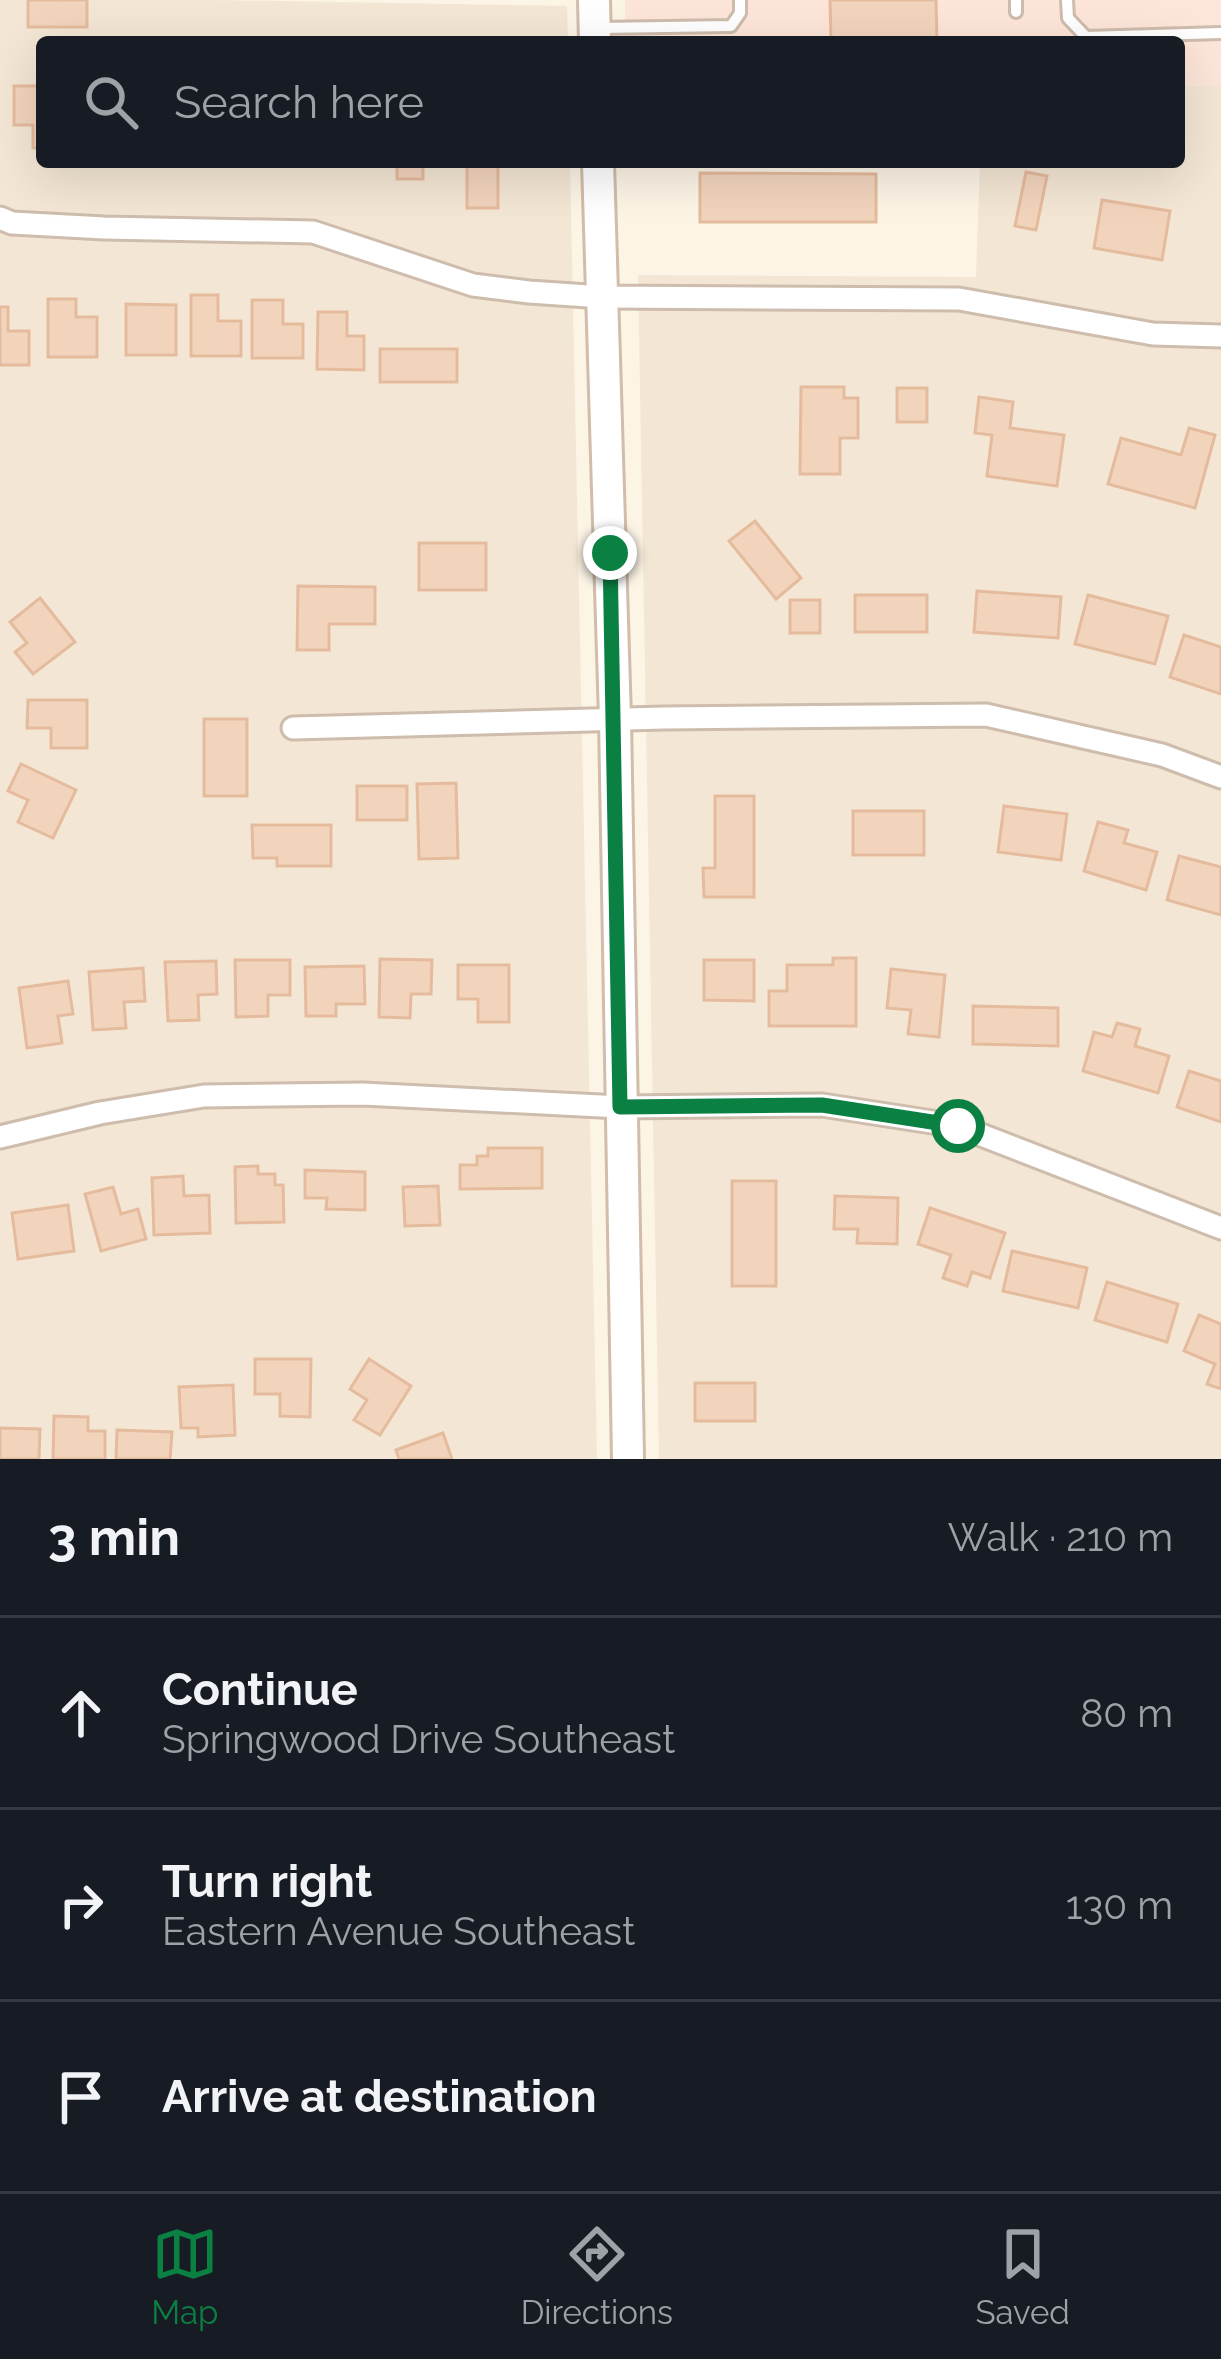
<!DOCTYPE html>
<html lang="en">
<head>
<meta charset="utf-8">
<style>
	:root { --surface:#171b24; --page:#20242c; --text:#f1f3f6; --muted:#9ea1a6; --line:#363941; --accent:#0b8043 }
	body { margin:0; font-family:Raleway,sans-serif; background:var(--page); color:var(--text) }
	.stop { position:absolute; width:36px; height:36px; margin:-27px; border:9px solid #0b8043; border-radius:50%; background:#fff }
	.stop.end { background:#0b8043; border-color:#fff; box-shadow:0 3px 12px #0008 }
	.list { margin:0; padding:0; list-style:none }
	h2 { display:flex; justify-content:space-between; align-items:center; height:156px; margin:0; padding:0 48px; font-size:51px }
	h2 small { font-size:39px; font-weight:400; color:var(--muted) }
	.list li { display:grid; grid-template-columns:78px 1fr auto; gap:36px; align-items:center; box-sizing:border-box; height:192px; padding:0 48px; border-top:3px solid var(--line) }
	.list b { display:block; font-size:45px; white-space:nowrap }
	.list p { margin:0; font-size:39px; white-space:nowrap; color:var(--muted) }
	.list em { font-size:39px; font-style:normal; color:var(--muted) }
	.icon { flex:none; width:66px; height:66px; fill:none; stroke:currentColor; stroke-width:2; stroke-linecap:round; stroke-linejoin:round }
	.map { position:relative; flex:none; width:1221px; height:1459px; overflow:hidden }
	.search { position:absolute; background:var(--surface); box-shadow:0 12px 48px #0002; left:36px; right:36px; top:36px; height:132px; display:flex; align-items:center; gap:30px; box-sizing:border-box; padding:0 42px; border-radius:12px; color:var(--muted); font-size:45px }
	.sheet { height:732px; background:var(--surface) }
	nav { display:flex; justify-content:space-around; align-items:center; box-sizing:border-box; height:168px; border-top:3px solid var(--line); background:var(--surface); font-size:33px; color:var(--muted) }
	nav a { display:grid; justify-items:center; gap:6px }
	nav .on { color:var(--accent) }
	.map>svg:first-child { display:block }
	.residential { fill:#f4e6d4 }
	.commercial { fill:#fde5d9 }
	.building { fill:#f2d4bd; stroke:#e5bb9d; stroke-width:3 }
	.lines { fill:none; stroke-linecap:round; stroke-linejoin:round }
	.lane-casing { stroke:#cebcac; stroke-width:16 }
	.street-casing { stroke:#cebcac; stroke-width:27 }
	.secondary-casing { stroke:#d1bda9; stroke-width:36 }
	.lane { stroke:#fff; stroke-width:10 }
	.street { stroke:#fff; stroke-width:21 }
	.secondary { stroke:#fff; stroke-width:30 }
	.route { stroke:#0b8043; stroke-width:15 }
</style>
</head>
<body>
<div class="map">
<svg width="1221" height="1459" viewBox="0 0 1221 1459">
	<rect width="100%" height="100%" fill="#fcf4e5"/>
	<g class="residential">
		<path d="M0,0h218l349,6 1,36h-526v120h528l27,1297h-597z"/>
		<path d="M1221,85v1374h-562l-21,-1184 338,2 4,-115h199v-76z"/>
	</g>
	<path class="commercial" d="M625,0h596v85l-42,1v-44h-553z"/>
	<g class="building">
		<rect x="28" y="0" width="59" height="27"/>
		<path d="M830,0h106l1,42h-106z"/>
		<path d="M14,86h28v62h-9v-23h-19z"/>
		<rect x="397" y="162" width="26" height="17"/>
		<rect x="467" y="162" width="31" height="46"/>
		<path d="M1026,172l21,4 -11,54 -21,-4z"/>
		<path d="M700,173l176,1v48h-176z"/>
		<path d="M1102,200l68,11 -8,49 -68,-12z"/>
		<path d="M191,295h27v26h23v35h-50z"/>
		<path d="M48,299h28v18h21v40h-49z"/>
		<path d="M252,300h31v24h20v34h-51z"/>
		<path d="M126,304l50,1v50h-50z"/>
		<path d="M0,307h8v24h21v34h-29z"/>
		<path d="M318,312h29v24h17v34l-47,-1z"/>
		<rect x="380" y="349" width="77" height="33"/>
		<path d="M801,387h43v11h14v40h-18v36h-40z"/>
		<rect x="897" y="388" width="30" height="34"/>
		<path d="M979,397l34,5 -3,26 54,7 -7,51 -70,-10 5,-41 -17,-2z"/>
		<path d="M1189,428l26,7 -20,73 -87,-24 13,-46 60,17z"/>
		<path d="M755,521l46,57 -25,21 -47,-58z"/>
		<rect x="419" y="543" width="67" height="47"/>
		<path d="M298,586l77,1v37h-46v26h-32z"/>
		<path d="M977,591l84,6 -3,41 -84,-6z"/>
		<rect x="855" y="595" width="72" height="37"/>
		<path d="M1088,595l80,21 -13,48 -80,-20z"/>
		<path d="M40,598l35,44 -42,32 -18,-22 12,-9 -17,-21z"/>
		<rect x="790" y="600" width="30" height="33"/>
		<path d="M1184,635l37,12v47l-51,-17z"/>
		<path d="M28,700h59v48h-36v-20h-24z"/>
		<rect x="204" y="719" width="43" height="77"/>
		<path d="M21,764l55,26 -23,48 -35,-16 10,-22 -20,-9z"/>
		<path d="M456,783l2,75 -39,1 -2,-75z"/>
		<rect x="357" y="786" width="50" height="34"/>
		<path d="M715,796h39v101h-50l-1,-29h12z"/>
		<path d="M1004,806l63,8 -6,46 -63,-8z"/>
		<rect x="853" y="811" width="71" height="44"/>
		<path d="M1098,822l30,8 -4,13 33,9 -11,38 -62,-19z"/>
		<path d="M252,825h79v41h-54v-8h-24z"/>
		<path d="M1179,856l42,11v48l-54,-15z"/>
		<path d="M833,958h23v68h-87v-35h18v-26h46z"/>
		<path d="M380,959l52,1 -1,34h-20l-1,24 -31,-1z"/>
		<path d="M235,960h55v35h-22v21l-32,1z"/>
		<path d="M704,960h50v41l-50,-1z"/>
		<path d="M216,961l1,33 -19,1 1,25 -31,1 -3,-59z"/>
		<path d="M458,965h51v57h-31v-23h-20z"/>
		<path d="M364,966l1,38h-29v12h-30l-1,-49z"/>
		<path d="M143,968l2,33 -21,1 2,26 -33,2 -4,-58z"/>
		<path d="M891,969l54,6 -6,62 -31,-3 3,-24 -24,-2z"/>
		<path d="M68,981l5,33 -15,2 4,27 -35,5 -8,-60z"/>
		<path d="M973,1006l85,2v38l-85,-2z"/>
		<path d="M1117,1023l23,6 -5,17 34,10 -11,37 -75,-22 11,-39 18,5z"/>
		<path d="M1189,1071l32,10v41l-44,-15z"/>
		<path d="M488,1148h54v40l-82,1v-24h17v-9h11z"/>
		<path d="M258,1166v8h17v11h8l1,37 -48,1 -1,-56z"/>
		<path d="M305,1170l60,2v38l-39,-1 1,-11h-22z"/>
		<path d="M183,1176l1,20 25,-1 1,38 -56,2 -2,-57z"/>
		<rect x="732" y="1181" width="44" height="105"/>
		<path d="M438,1186l2,39 -35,1 -2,-39z"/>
		<path d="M113,1187l8,27 17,-5 8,30 -45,12 -16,-57z"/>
		<path d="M835,1196l63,2 -1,46 -40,-1 1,-14h-24z"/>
		<path d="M68,1205l6,46 -56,8 -6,-46z"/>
		<path d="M930,1208l75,25 -15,45 -18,-6 -5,14 -24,-8 8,-23 -33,-11z"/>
		<path d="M1012,1251l75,17 -9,40 -75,-17z"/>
		<path d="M1107,1282l71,22 -11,38 -72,-22z"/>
		<path d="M1199,1315l22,9v65l-14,-5 8,-20 -31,-13z"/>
		<path d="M255,1359h56l-1,58 -30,-1v-22h-25z"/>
		<path d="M369,1359l42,27 -31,49 -26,-15 13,-20 -17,-11z"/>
		<rect x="695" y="1383" width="60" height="38"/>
		<path d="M233,1385l2,50 -37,2v-9h-17l-2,-41z"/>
		<path d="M54,1416l34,1v14h17v28h-52z"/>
		<path d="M0,1428l40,1 -1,30h-39z"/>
		<path d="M117,1430l55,2 -2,27h-54z"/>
		<path d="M443,1433l9,26h-53l-3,-9z"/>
	</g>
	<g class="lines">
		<defs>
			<g id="lane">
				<path d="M1016,0v12"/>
				<path d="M1067,0l1,18 18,19 135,-4"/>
				<path d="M598,28l133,-2 9,-13v-13"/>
			</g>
			<g id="street">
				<path d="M0,218l12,5 92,5 209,4 160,53 56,7 74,5 356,2 194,35 68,2"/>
				<path d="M293,728l371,-10 322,-3 176,40 59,22"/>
				<path d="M0,1137l100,-24 104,-17 159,-2 257,13 202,-2 136,21 263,102"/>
			</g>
			<g id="secondary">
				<path d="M594,0l1,42"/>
				<path d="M598,162l17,557 13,740"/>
			</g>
		</defs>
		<use href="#lane" class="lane-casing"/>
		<use href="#street" class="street-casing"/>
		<use href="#secondary" class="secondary-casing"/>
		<use href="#lane" class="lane"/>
		<use href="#street" class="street"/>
		<use href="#secondary" class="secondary"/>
	</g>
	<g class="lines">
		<path class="route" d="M610,553l10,554 202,-2 136,21"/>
	</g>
</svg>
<div class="stop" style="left:958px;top:1126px"></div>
<div class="stop end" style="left:610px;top:553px"></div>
<div class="search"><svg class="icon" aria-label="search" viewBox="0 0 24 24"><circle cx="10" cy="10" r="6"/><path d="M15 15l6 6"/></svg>Search here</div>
</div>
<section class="sheet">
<h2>3 min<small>Walk · 210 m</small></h2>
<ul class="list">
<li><svg class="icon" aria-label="ahead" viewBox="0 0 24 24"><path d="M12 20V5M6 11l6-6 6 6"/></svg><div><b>Continue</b><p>Springwood Drive Southeast</p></div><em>80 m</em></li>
<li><svg class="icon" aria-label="right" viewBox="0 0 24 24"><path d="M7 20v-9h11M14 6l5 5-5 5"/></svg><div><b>Turn right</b><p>Eastern Avenue Southeast</p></div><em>130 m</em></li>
<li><svg class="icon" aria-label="arrive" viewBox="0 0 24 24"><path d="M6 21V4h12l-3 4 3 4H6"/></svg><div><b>Arrive at destination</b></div></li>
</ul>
</section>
<nav>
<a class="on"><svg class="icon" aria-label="map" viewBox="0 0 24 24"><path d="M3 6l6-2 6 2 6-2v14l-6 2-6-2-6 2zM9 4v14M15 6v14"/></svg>Map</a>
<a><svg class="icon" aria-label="directions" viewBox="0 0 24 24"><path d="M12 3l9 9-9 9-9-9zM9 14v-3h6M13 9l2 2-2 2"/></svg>Directions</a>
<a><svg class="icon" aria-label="saved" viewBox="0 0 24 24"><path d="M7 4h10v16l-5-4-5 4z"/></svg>Saved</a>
</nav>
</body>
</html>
